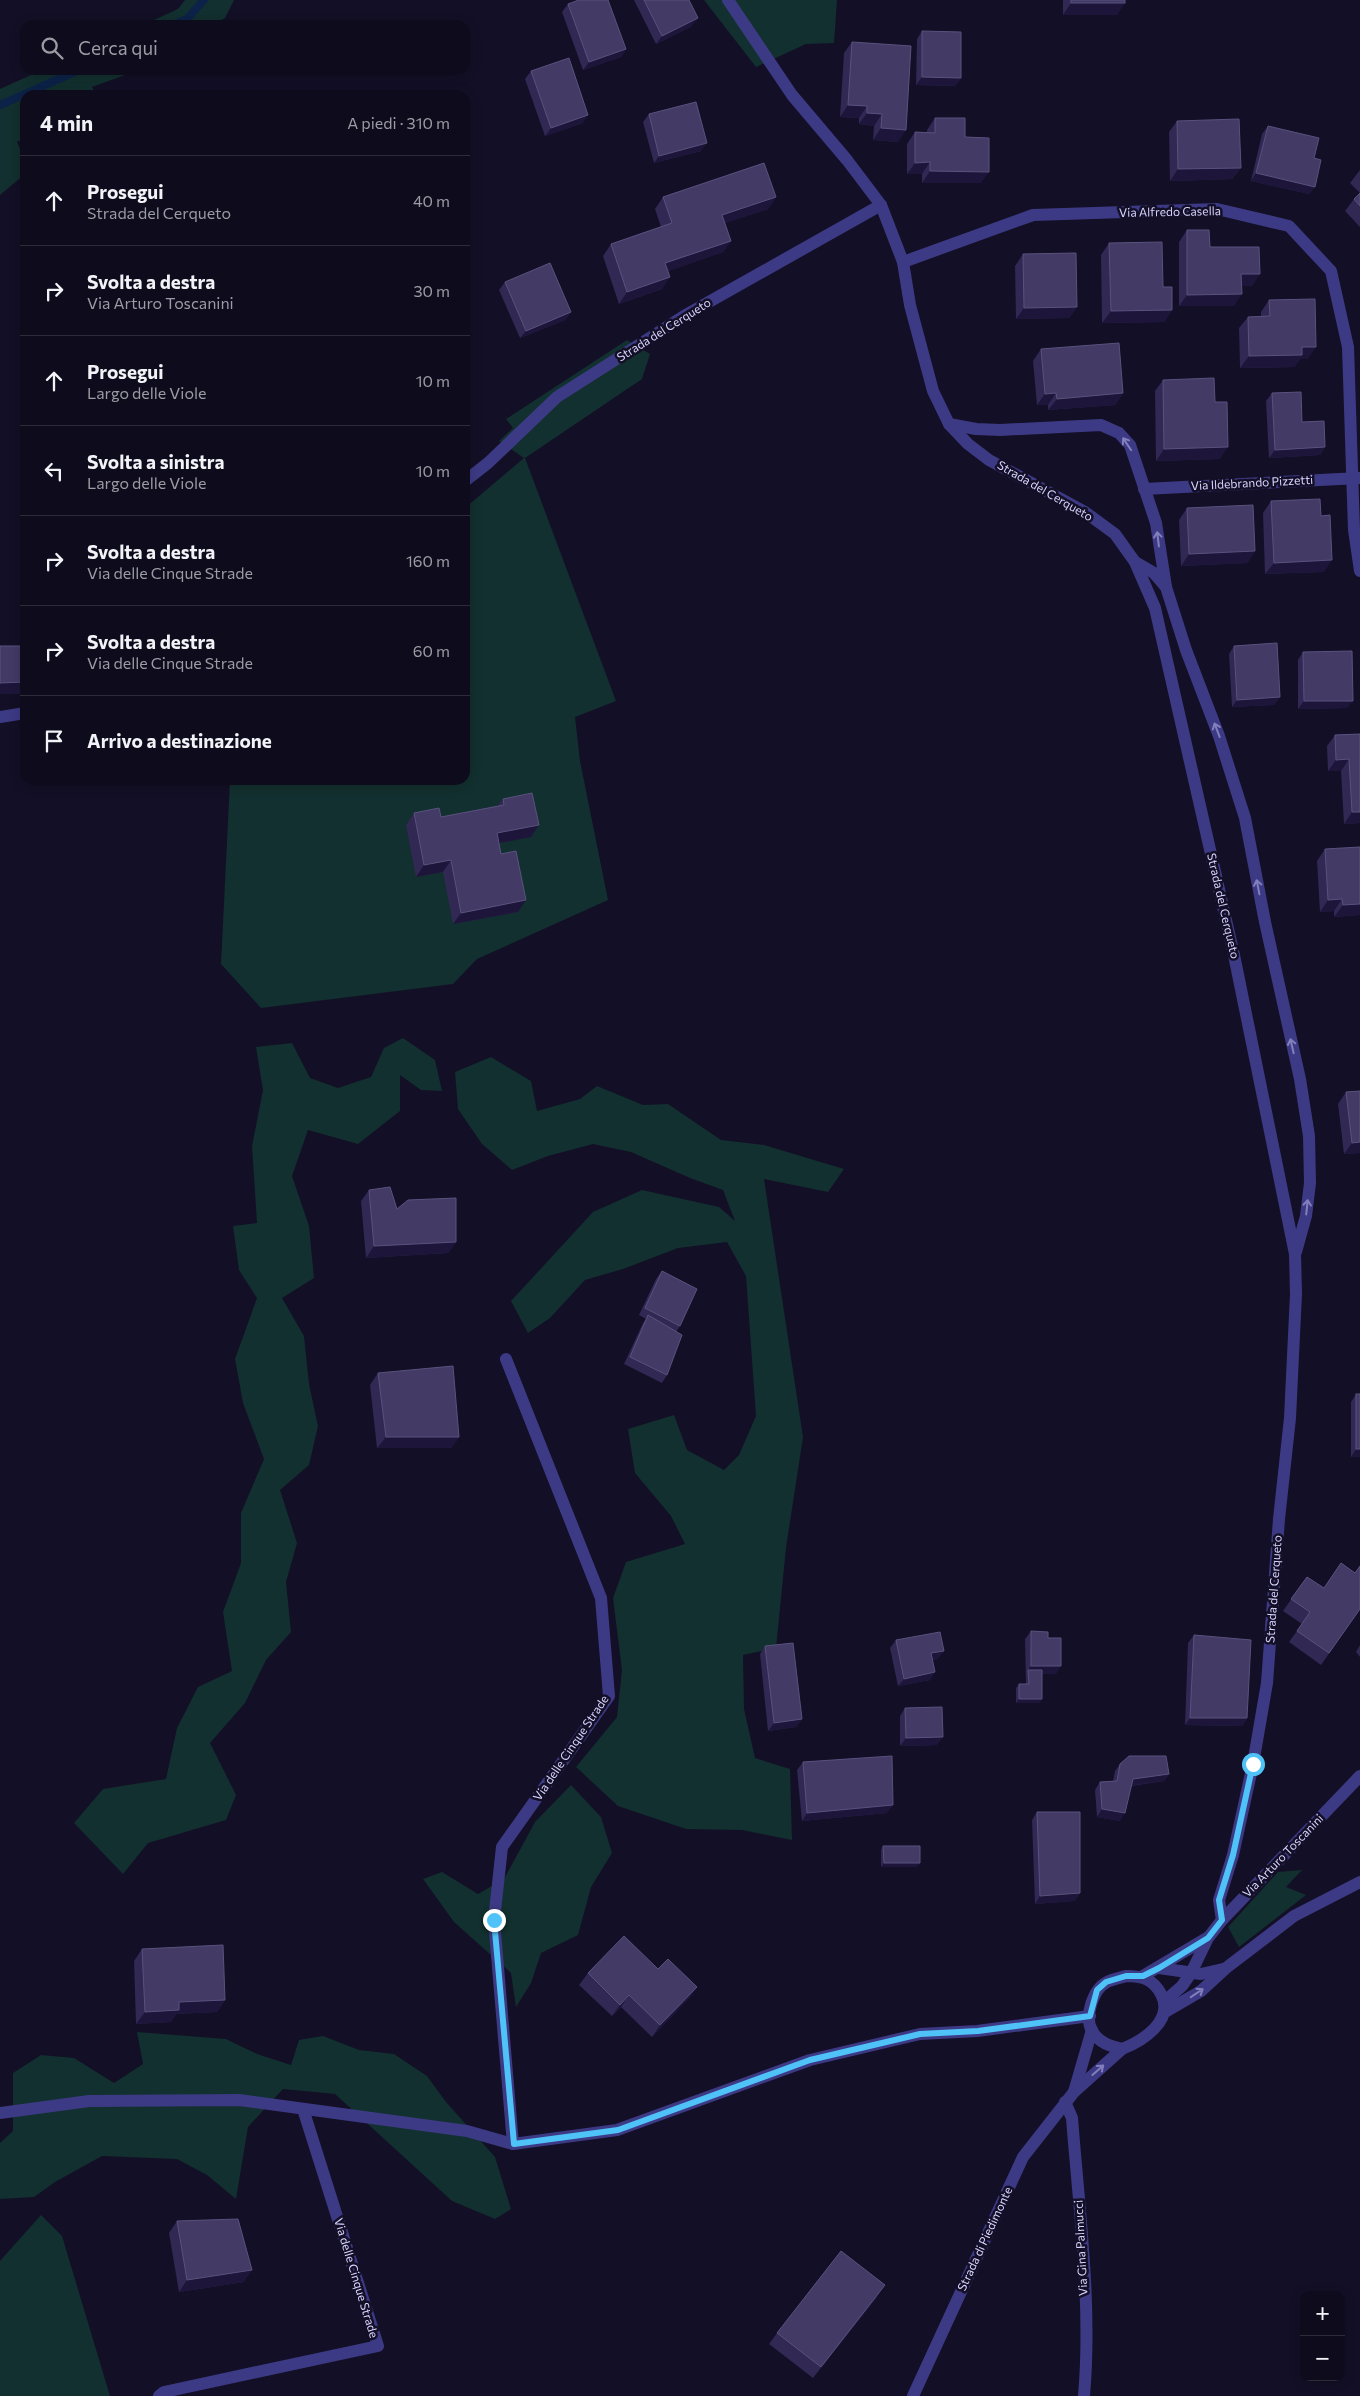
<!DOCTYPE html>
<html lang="it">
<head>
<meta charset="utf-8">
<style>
	:root { --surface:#0e0b1c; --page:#1c1929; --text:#f1f3f6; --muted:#9b9ba3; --line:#2e2b3b }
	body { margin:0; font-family:Commissioner,sans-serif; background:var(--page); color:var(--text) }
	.controls { position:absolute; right:15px; bottom:15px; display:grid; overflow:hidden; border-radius:10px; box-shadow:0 2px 12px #0003 }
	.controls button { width:45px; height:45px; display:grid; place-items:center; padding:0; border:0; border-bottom:1px solid var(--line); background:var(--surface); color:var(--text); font:25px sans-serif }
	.stop { position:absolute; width:15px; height:15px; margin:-11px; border:4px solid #4fc3f7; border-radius:50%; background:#fff }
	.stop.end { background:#4fc3f7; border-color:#fff; box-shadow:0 1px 5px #0008 }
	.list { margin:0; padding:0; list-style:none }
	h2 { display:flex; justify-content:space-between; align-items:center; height:65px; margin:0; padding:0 20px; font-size:21px }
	h2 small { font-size:16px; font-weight:400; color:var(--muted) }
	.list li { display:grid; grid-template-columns:32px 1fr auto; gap:15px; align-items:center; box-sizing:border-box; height:90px; padding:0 20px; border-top:1px solid var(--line) }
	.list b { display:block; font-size:19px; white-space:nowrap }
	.list p { margin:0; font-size:16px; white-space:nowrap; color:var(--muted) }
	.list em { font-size:16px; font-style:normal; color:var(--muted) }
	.icon { flex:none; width:28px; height:28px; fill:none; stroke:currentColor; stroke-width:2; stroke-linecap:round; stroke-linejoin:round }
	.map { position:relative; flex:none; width:1360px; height:2396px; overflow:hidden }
	.search { position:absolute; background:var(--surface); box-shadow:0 2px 12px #0003; left:20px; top:20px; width:450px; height:55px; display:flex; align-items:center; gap:12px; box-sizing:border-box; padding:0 18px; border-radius:15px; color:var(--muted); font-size:19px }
	.panel { position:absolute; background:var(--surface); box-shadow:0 2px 12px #0003; left:20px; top:90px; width:450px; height:695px; border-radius:15px }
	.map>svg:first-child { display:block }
	.green { fill:#12302f }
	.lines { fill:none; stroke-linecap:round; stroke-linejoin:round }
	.stream { stroke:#0c2248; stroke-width:8 }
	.minor { stroke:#3d3a85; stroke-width:12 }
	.wall { fill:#312854 }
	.shaded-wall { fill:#1d163a }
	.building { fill:#433a66; stroke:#5a527e }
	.oneway { stroke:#837fbc }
	.route { stroke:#4fc3f7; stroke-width:6 }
	.labels { text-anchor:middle; stroke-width:5; stroke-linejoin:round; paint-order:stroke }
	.street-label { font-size:12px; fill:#d9d4ff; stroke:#130f26 }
</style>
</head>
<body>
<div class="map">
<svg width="1360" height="2396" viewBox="0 0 1360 2396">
	<rect width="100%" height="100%" fill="#130f26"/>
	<g class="green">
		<path d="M185,0h49l-9,18 -11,7h-71l35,-16z"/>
		<path d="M704,0h133l-3,43 -28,1 -50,23z"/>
		<path d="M42,70h97l-47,17 4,8h-71v47l-8,-1 8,22v11l-25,21v-106z"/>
		<path d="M627,340l23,14 -8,25 -117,79 91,243 -41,16 5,44 28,139 -131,59 -24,25 -192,24 -40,-44 9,-184h235v-272l59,-50 -25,-17 14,-13 -7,-9z"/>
		<path d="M403,1038l32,22 7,31 -21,-1 -21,-15v36l-42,33 -50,-14 -16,46 17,50 5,52 -32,20 22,38 5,48 9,42 -9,39 -29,25 17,53 -11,39 5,50 -25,28 -21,43 -35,40 26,52 -10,25 -78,23 -25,31 -49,-51 29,-34 63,-10 11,-51 21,-41 34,-16 -9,-59 18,-49v-50l23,-54 -21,-56 -8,-44 22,-61 -18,-28 -6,-44 24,-3 -5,-77 11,-56 -7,-43 36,-4 18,35 28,10 33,-11 13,-29z"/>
		<path d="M491,1057l40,24 6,30 43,-12 17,-13 46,19 25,-1 53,36 43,5 80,24 -16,23 -64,-13 39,258 -17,111 -10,100 -33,7 1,54 11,49 35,11 2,71 -50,-10 -56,-1 -68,-23 -42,-39 41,-50 5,-47 -9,-72 13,-36 59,-18 -14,-28 -36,-43 -7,-44 46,-14 13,35 37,20 15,-15 17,-39 -10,-140 -19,-34 -49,6 -55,21 -38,11 -35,38 -22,15 -17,-32 82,-89 49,-22 77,17 16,14 -12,-31 -33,-12 -59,-26 -38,-8 -45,12 -36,14 -30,-26 -24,-35 -3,-37z"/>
		<path d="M571,1785l30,32 11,36 -21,34 -13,48 -37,18 -10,30 -15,24 -5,-34 -57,-51 -31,-43 19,-7 36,22 26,-15 31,-57z"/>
		<path d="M1302,1870l-16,17 20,8 -67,52 -11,-20 50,-55z"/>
		<path d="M137,2032l89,7 31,15 34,11 8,-25 24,-4 36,14 35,4 33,22 19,26 49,55 16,52 -16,10 -43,-18 -117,-107 -52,-5 -35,38 -12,72 -29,-24 -30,-16 -75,-3 -47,26 -21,15 -34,2v-56l13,-12v-58l28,-18 33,3 40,25 29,-19z"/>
		<path d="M41,2215l21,21 48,160h-110v-135z"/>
	</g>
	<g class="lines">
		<g class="stream">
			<path d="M173,25l14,-6 17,-19"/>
			<path d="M0,105l79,-35"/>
		</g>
		<g class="minor">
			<path d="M728,0l64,95 55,65 34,45 22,57 7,43 23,86 16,33 19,20 21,16 96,52 30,22 20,28 20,46 79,347 61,299 1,40 -6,124 -11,101 -12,164 -14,81 -20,91 -14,45 3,20"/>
			<path d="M903,262l130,-47 184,-6 72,17 42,45 17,76 6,183 6,41"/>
			<path d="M949,424l27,5 24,1 101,-5 18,8 11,12 26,78 10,64"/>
			<path d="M465,481l23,-18 69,-66 127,-81 197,-111"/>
			<path d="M1144,489l216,-11"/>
			<path d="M1135,562l19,11 12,14 20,63 33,86 26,82 20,104 35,157 9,57 1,47 -4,33 -10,36"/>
			<path d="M0,717l25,-4"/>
			<path d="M506,1359l95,239 8,98 -107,151 -8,73 19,224"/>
			<path d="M1159,1968l42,6 22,-5"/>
			<path d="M1126,1976c16,0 27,3 35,18 14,26 -18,47 -39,55 -12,-3 -23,-6 -30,-18 -8,-14 1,-42 15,-49 6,-3 13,-4 19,-6z"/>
			<path d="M1143,1976l64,-38"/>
			<path d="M1165,2001l17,-15 9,-13 17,-35 14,-18 138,-144"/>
			<path d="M1165,2012l36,-21 25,-23 68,-52 66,-34"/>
			<path d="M1074,2092l18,-62"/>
			<path d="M1065,2102l7,16c7,91 20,186 12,278"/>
			<path d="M0,2113l89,-12 150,-1 228,31 46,13 104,-14 193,-70 110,-26 57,-3 113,-15"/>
			<path d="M159,2396l5,-4 214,-46 -75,-237"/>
			<path d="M913,2396l110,-239 51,-65 48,-43"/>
		</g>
	</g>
	<g class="wall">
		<path d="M634,0h55l3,26 -36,18z"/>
		<path d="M1063,0h62l-8,15h-54z"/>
		<path d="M568,4l58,45 -5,8 -38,13 -21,-58z"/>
		<path d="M922,31l39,47 -6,8 -39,-1 1,-46z"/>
		<path d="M852,42l46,100 -25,-2 1,-14 -15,-2v-6l-19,-1 4,-64z"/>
		<path d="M531,71l52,52 -38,13 -20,-57z"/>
		<path d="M649,114l52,37 -47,12 -11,-41z"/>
		<path d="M935,118l30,19 16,46h-59v-9h-15v-30l8,-12h12v-2z"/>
		<path d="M1177,121l64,47 -9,11 -62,2 -1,-49z"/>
		<path d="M1268,126l46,32 1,29 -6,7 -58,-13 11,-47z"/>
		<path d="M1360,170v57l-15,-16 9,-12 6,-6 -10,-10z"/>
		<path d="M663,197h113l-8,12 -43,14 6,18 -8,11 -55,19 -6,18 -43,15 -16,-48 8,-12 50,-17 -6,-18z"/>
		<path d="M1187,230l23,17 42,39h-10l-8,20h-55v-64z"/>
		<path d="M1109,243l54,44 9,23 -8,12 -62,1 -1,-68z"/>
		<path d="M1023,254l54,53 -8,11 -53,1 -1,-53z"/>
		<path d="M505,282l66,30 -6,8 -45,18 -21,-48z"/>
		<path d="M1269,300l39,59h-8l-6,8 -54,1 -1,-40 9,-11 13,-1v-4z"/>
		<path d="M1041,349l82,44 -8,12 -67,5v-5h-11l-4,-44z"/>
		<path d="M1163,380l57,79 -64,2 -1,-70z"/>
		<path d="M1272,393l30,29 23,25 -5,8 -51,3 -3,-57z"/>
		<path d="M1271,501l50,15 3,56 -59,2 -2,-61z"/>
		<path d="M1187,508l68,43 -8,12 -66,3 -2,-46z"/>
		<path d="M1234,646l46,51 -6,8 -42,2 -3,-53z"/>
		<path d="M1303,652l44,56 -49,1v-49z"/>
		<path d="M1360,734v89l-16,1 -3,-53h-13l-1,-25 8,-11z"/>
		<path d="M503,799l28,38 -32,6 2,11 17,58 -65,12 -10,-52 -27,5 -10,-52 8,-12 27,4 56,-11z"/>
		<path d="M1325,849l35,66 -26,2v-6l-14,1 -3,-51z"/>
		<path d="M1360,1091v62l-16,1 -6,-50 8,-12z"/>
		<path d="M369,1190l28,19 59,33 -8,11 -82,5 -5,-57z"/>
		<path d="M662,1271l18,55 -4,6 -9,43 -5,8 -38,-19 19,-41 3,-4 -7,-4 17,-36z"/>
		<path d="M378,1373l81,64 -8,11h-74l-7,-63z"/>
		<path d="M1356,1394h4v63h-9v-55z"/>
		<path d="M1307,1577l17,11 36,21 -39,56 -32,-23 13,-18 -19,-13z"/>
		<path d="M1031,1631l17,7 8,36h-14l-2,29h-24v-15l3,-4h7l-1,-45z"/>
		<path d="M1194,1635l53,83 -5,8 -57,-1 3,-82z"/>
		<path d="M896,1640l42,19 -5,1 -3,20 -32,6 -8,-38z"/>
		<path d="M1360,1645v12l-4,-5z"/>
		<path d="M765,1646l37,73 -6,8 -28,4 -8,-77z"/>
		<path d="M905,1708l32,37 -37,1v-30z"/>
		<path d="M803,1762l84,51 -85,8 -5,-51z"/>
		<path d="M1120,1764l49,10 -5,7 -33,5 -11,35 -23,-4 -2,-27 5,-8 13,-1 2,-10z"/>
		<path d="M1037,1812l43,81 -6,8 -39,3 -3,-84z"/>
		<path d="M883,1846l34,21h-36v-17z"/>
		<path d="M142,1949l83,51 -8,12 -41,2 -5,8 -35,2 -2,-63z"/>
		<path d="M658,1969l39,18 -8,11 -37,39 -31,-30 -9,9 -33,-31 9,-12z"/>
		<path d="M177,2221l67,61 -65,10 -10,-59z"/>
		<path d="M877,2297l-64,81 -44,-34 8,-11z"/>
	</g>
	<g class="shaded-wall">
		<path d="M1071,3h54l-8,12h-54z"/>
		<path d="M698,18l-6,8 -36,18 6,-8z"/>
		<path d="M626,49l-5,8 -38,13 6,-8z"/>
		<path d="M922,77l39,1 -6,8 -39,-1z"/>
		<path d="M848,105l19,1 -8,12 -19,-1z"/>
		<path d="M867,113l15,1 -8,12 -15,-2z"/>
		<path d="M588,115l-5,8 -38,13 6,-8z"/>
		<path d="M881,128l25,2 -8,12 -25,-2z"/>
		<path d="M707,143l-6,8 -47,12 5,-7z"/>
		<path d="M930,162l-8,12h-15l8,-11z"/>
		<path d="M1241,168l-9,11 -62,2 8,-12z"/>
		<path d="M930,171l59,1 -8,11h-59z"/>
		<path d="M1256,173l59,14 -6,7 -58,-13z"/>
		<path d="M776,197l-8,12 -54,18 8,-12z"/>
		<path d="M731,241l-8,11 -66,23 8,-12z"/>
		<path d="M1241,274h19l-8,12h-19z"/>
		<path d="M670,277l-8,12 -43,15 8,-12z"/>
		<path d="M1242,294l-8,12h-55l8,-11z"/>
		<path d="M1077,307l-8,11 -53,1 8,-11z"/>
		<path d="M1172,310l-8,12 -62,1 9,-12z"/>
		<path d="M571,312l-6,8 -45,18 6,-7z"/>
		<path d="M1302,347h14l-8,12h-8l-6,8 -54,1 9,-12z"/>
		<path d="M1056,393l-8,12h-11l8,-11z"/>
		<path d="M1123,393l-8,12 -67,5 9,-11z"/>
		<path d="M1228,447l-8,12 -64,2 8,-12z"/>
		<path d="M1325,447l-5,8 -51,3 6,-8z"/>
		<path d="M1255,551l-8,12 -66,3 8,-12z"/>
		<path d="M1332,560l-8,12 -59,2 9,-11z"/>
		<path d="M25,676v11l-5,7h-20v-11z"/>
		<path d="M1280,697l-6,8 -42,2 5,-7z"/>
		<path d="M1304,701h49l-6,7 -49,1z"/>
		<path d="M1349,759l-8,12h-13l8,-11z"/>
		<path d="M1352,812h8v11l-16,1z"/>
		<path d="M539,825l-8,12 -42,8 8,-12z"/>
		<path d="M451,860l-8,12 -27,5 8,-12z"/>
		<path d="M1342,899l-8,12 -14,1 8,-12z"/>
		<path d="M526,900l-8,12 -65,12 8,-11z"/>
		<path d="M1360,904v11l-26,2 9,-12z"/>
		<path d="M1360,1142v11l-16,1 8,-11z"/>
		<path d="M456,1242l-8,11 -82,5 8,-12z"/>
		<path d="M386,1437h73l-8,11h-74z"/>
		<path d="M1356,1449h4v8h-9z"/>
		<path d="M944,1651l-6,8 -12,2 5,-8z"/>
		<path d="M1031,1666h30l-5,8h-28v-4z"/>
		<path d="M935,1672l-5,8 -32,6 6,-7z"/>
		<path d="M1019,1699h23l-2,4h-24z"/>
		<path d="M1190,1718h57l-5,8 -57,-1z"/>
		<path d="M802,1719l-6,8 -28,4 6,-8z"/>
		<path d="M943,1737l-6,8 -37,1 6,-8z"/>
		<path d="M1169,1774l-5,7 -37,5 6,-7z"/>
		<path d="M893,1805l-6,8 -85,8 5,-8z"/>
		<path d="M1102,1809l23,4 -5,8 -23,-4z"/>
		<path d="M884,1863h36l-3,4h-36z"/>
		<path d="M1080,1893l-6,8 -39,3 5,-8z"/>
		<path d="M697,1987l-8,11 -37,39 8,-12z"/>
		<path d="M629,1995l-8,12 -9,9 8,-11z"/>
		<path d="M225,2000l-8,12 -41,2 -5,8 -35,2 9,-12 34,-10z"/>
		<path d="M252,2270l-8,12 -65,10 8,-12z"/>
		<path d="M885,2285l-8,12 -64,81 8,-11z"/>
	</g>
	<g class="building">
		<path d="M579,0h29l18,49 -37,13 -21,-58z"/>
		<path d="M644,0h45l9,18 -36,18z"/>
		<rect x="1071" y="0" width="54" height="3"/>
		<path d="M922,31l39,1v46l-39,-1z"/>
		<path d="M852,42l59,4 -5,84 -25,-2 1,-14 -15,-1v-7l-19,-1z"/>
		<path d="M569,58l19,57 -37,13 -20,-57z"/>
		<path d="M696,102l11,41 -48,13 -10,-42z"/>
		<path d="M935,118h30v19l24,1v34l-59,-1v-9l-15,1v-31l20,1z"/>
		<path d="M1239,119l2,49 -63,1 -1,-48z"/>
		<path d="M1268,126l51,12 -5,20 7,2 -6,27 -59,-14z"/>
		<path d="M764,163l12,34 -54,18 9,26 -66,22 5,14 -43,15 -16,-48 61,-21 -9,-26z"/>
		<path d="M1360,193v13l-6,-7z"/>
		<path d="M1187,230h22l1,17h49l1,27h-19l1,20 -55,1z"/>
		<path d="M1162,242l1,45h9v23l-61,1 -2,-68z"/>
		<path d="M1076,253l1,54 -53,1 -1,-54z"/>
		<path d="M550,263l21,49 -45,19 -21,-49z"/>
		<path d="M1315,299l1,48h-14v8l-53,1 -1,-39 22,-1 -1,-16z"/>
		<path d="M1119,343l4,50 -66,6 -1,-6 -11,1 -4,-45z"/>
		<path d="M1214,378l1,24h12l1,45 -64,2 -1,-69z"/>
		<path d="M1301,392l1,30 22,-1 1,26 -50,3 -3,-57z"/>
		<path d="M1320,499l1,17 9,-1 2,45 -58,3 -3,-62z"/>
		<path d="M1253,505l2,46 -66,3 -2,-46z"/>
		<path d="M1277,643l3,54 -43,3 -3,-54z"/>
		<path d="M0,646h25v36l-25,1z"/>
		<path d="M1352,651l1,50h-49l-1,-49z"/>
		<path d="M1360,734v78h-8l-3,-53 -13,1 -1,-25z"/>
		<path d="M532,793l7,32 -42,8 4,21 15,-3 10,49 -65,13 -10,-53 -27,5 -10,-52 25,-5 2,9 63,-12 -1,-6z"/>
		<path d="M1360,847v57l-17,1 -1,-6 -14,1 -3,-51z"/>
		<path d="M1360,1091v51l-8,1 -6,-51z"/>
		<path d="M390,1187l7,22 11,-9 48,-2v44l-82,4 -5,-56z"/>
		<path d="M662,1271l35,18 -17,37 -35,-18z"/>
		<path d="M648,1315l34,20 -15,40 -37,-18z"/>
		<path d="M453,1366l6,71h-73l-8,-64z"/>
		<rect x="1356" y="1394" width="4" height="55"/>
		<path d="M1341,1563l14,10 5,-7v43l-31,44 -32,-22 13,-19 -19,-13 16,-22 17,11z"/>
		<path d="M1031,1631l17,1v6h13v28h-30z"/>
		<path d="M940,1632l4,19 -13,2 4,19 -31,7 -8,-39z"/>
		<path d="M1194,1635l57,5 -4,78h-57z"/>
		<path d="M793,1643l9,76 -28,4 -9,-77z"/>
		<path d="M1028,1670h14v29h-23v-15h10z"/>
		<path d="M942,1707l1,30 -37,1 -1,-30z"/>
		<path d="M892,1756l1,49 -86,8 -4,-51z"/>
		<path d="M1129,1756h37l3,18 -36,5 -8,34 -23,-4 -2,-27 17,-1 3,-17z"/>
		<path d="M1037,1812h43v81l-40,3z"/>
		<path d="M883,1846h37v17h-36z"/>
		<path d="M624,1936l34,33 10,-10 29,28 -37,38 -31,-30 -9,10 -32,-32z"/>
		<path d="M223,1945l2,55 -46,2v8l-34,2 -3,-63z"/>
		<path d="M238,2219l14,51 -65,10 -10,-59z"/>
		<path d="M841,2251l44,34 -64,82 -44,-34z"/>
	</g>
	<defs><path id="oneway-shaft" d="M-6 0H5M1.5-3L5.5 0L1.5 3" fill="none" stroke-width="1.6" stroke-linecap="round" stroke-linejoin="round" transform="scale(1.25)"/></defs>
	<g class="oneway">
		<use href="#oneway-shaft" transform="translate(1127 444) rotate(-124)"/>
		<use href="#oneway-shaft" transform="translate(1158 539) rotate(-97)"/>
		<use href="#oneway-shaft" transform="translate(1217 730) rotate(-111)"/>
		<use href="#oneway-shaft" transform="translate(1258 887) rotate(-101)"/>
		<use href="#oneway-shaft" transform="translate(1292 1046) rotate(-103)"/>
		<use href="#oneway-shaft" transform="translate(1307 1207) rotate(-84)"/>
		<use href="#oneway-shaft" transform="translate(1197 1993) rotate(-34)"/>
		<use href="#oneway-shaft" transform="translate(1098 2070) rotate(-41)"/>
	</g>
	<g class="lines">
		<path class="route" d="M494,1920l20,224 104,-14 192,-70 110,-26 58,-3 112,-15 7,-26 9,-8 20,-6h17l16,-8 49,-30 14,-18 -3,-20 14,-45 20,-91"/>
	</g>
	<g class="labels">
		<g class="street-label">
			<text transform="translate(1170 212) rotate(-1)" y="4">Via Alfredo Casella</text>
			<text transform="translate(664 330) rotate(-32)" y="4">Strada del Cerqueto</text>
			<text transform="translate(1252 483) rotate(-3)" y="4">Via Ildebrando Pizzetti</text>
			<text transform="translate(1045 491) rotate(30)" y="4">Strada del Cerqueto</text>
			<text transform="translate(1223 906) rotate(77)" y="4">Strada del Cerqueto</text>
			<text transform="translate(1274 1589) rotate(-86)" y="4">Strada del Cerqueto</text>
			<text transform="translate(571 1748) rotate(-56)" y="4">Via delle Cinque Strade</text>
			<text transform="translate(1283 1856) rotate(-46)" y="4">Via Arturo Toscanini</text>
			<text transform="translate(985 2239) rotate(-65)" y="4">Strada di Piedimonte</text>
			<text transform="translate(1081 2248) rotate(-93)" y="4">Via Gina Palmucci</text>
			<text transform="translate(356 2278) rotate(73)" y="4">Via delle Cinque Strade</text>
		</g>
	</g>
</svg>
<div class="controls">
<button>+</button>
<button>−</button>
</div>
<div class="stop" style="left:1253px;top:1764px"></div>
<div class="stop end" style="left:494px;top:1920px"></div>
<div class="search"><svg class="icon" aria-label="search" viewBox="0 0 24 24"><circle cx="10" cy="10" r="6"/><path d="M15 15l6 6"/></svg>Cerca qui</div>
<section class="panel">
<h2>4 min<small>A piedi · 310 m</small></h2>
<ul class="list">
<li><svg class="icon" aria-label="ahead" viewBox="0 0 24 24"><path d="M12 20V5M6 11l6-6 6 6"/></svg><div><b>Prosegui</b><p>Strada del Cerqueto</p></div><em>40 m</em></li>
<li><svg class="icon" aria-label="right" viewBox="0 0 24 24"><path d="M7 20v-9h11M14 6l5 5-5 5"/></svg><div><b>Svolta a destra</b><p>Via Arturo Toscanini</p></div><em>30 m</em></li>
<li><svg class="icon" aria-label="ahead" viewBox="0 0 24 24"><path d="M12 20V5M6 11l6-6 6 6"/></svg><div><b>Prosegui</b><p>Largo delle Viole</p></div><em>10 m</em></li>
<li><svg class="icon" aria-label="left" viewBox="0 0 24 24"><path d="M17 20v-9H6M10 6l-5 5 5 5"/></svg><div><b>Svolta a sinistra</b><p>Largo delle Viole</p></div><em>10 m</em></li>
<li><svg class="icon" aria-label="right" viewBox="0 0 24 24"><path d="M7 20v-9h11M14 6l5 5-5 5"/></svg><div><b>Svolta a destra</b><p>Via delle Cinque Strade</p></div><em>160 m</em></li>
<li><svg class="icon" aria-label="right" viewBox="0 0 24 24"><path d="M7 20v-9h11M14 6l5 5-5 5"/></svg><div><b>Svolta a destra</b><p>Via delle Cinque Strade</p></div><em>60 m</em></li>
<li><svg class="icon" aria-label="arrive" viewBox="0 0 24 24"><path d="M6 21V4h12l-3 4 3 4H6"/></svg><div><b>Arrivo a destinazione</b></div></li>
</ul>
</section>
</div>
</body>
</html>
